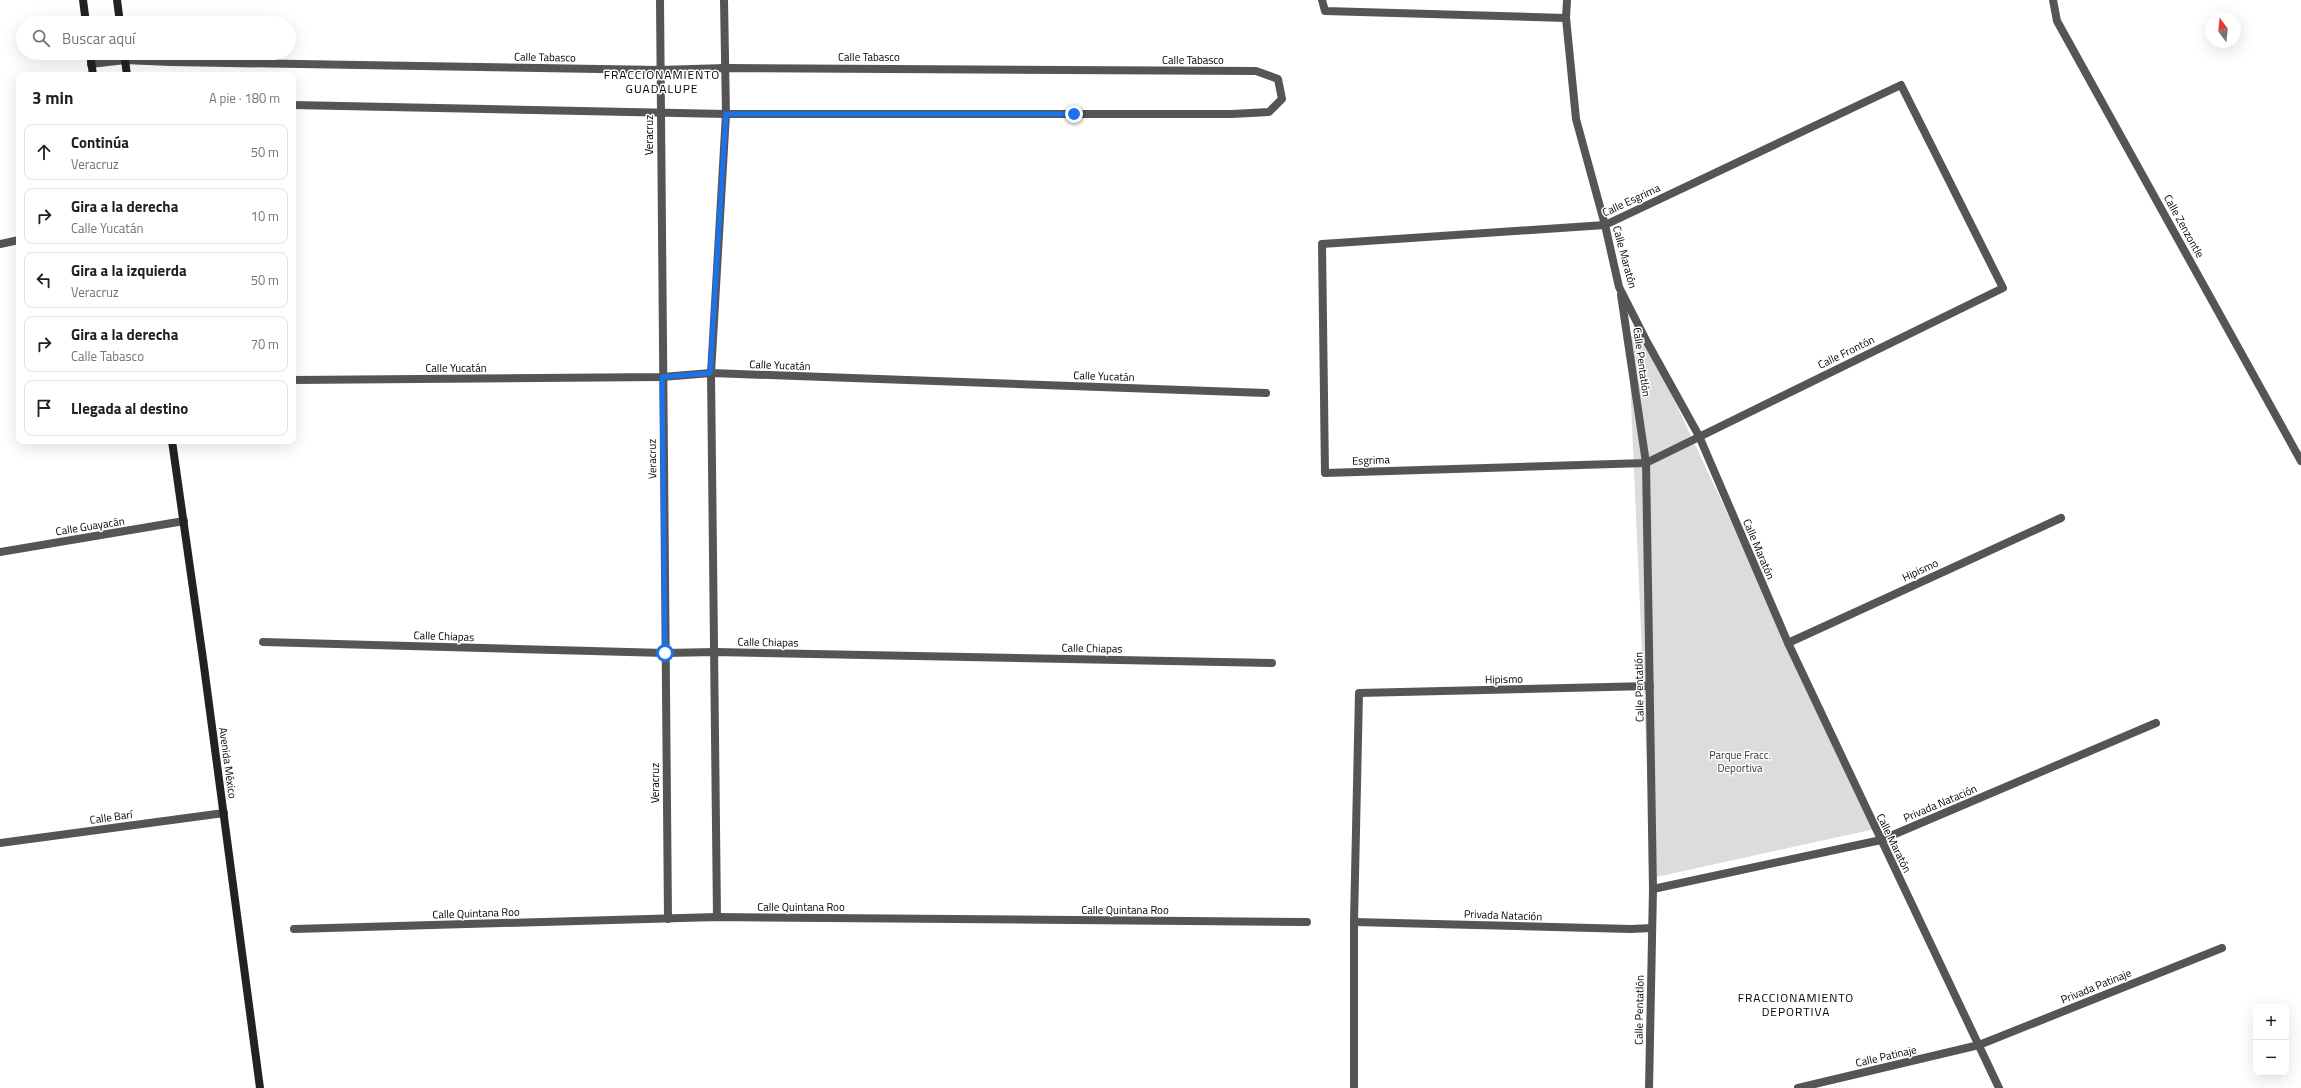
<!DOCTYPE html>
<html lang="es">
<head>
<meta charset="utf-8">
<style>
	:root { --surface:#fff; --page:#f6f6f6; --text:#202124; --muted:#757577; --line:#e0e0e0 }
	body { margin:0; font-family:"Titillium Web",sans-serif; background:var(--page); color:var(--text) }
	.controls { position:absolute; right:12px; bottom:12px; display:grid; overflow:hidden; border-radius:8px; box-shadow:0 4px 16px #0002 }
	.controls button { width:36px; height:36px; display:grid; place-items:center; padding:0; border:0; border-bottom:1px solid var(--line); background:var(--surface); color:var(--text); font:20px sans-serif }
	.compass { position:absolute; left:2205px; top:12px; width:36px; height:36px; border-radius:50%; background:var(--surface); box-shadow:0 4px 16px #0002; rotate:345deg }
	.stop { position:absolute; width:12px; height:12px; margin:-9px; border:3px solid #1a73e8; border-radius:50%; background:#fff }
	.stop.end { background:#1a73e8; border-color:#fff; box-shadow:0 1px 4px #0008 }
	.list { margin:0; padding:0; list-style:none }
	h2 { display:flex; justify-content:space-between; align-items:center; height:52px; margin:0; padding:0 16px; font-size:17px }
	h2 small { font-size:13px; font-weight:400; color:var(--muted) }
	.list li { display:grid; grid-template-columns:26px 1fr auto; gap:12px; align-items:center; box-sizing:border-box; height:56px; margin:0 8px 8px; padding:0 8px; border:1px solid var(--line); border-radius:8px }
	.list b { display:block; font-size:15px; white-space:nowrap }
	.list p { margin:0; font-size:13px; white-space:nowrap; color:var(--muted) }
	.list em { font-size:13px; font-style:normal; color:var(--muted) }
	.icon { flex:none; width:22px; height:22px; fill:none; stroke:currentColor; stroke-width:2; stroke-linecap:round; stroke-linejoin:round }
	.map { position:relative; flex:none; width:2301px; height:1088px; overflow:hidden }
	.search { position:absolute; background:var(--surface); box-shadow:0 4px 16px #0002; left:16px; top:16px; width:280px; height:44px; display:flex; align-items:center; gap:10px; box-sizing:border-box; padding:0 14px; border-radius:22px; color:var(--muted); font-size:15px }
	.panel { position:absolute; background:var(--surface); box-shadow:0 4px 16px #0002; left:16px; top:72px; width:280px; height:372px; border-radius:8px }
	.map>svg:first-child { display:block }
	.green { fill:#dcdcdc }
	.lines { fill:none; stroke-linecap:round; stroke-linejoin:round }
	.minor { stroke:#555; stroke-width:8 }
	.secondary { stroke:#222; stroke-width:8 }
	.route { stroke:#1a73e8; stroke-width:5 }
	.labels { text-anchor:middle; stroke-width:3; stroke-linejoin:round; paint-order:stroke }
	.street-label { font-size:11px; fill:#000; stroke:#fff }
	.park-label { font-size:11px; fill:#333; stroke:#fff }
	.neighbourhood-label { font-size:12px; letter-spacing:1px; fill:#000; stroke:#fff }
</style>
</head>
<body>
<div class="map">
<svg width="2301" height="1088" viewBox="0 0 2301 1088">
	<rect width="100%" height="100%" fill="#fff"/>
	<path class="green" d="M1628,335l19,7 228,487 -223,49z"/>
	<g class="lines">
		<g class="minor">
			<path d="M660,0l8,919"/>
			<path d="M1322,0l3,11 241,7"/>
			<path d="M1567,0l-1,18 10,101 29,106 14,62 28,55 52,94 89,207 211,445"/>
			<path d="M2053,0l4,21 244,440"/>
			<path d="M91,64l34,-4 45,2 490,8 65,-2 531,3 22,8 4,20 -13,13 -37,2h-506l-433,-9"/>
			<path d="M1901,85l102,203 -357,175 -321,10 -3,-229 283,-19z"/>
			<path d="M0,244l19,-4"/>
			<path d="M1621,295l25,168 7,426 -4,199"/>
			<path d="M293,380l369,-3 49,-4 555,20"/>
			<path d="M0,552l184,-31"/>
			<path d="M263,642l402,11 50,-1 557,11"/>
			<path d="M1788,643l273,-125"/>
			<path d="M0,843l224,-30"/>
			<path d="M1653,889l228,-49 275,-117"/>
			<path d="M717,917l-6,-544 15,-259 -2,-114"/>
			<path d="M1354,922l277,7 21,-1"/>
			<path d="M294,929l423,-12 590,5"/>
			<path d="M1354,1088v-166l5,-229 291,-7"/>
			<path d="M1798,1088l181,-43 243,-97"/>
		</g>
		<g class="secondary">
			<path d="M83,0l3,23"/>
			<path d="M117,0l3,23"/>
			<path d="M90,53l3,22"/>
			<path d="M124,53l3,22"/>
			<path d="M172,441l31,218 57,429"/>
		</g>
	</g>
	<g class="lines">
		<path class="route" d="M665,653l-3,-276 48,-4 16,-259h348"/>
	</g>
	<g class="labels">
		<g class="street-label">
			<text transform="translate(545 57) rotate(1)" y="4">Calle Tabasco</text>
			<text x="869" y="61">Calle Tabasco</text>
			<text x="1193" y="64">Calle Tabasco</text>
			<text transform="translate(649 135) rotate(-90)" y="4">Veracruz</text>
			<text transform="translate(1631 200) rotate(-25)" y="4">Calle Esgrima</text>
			<text transform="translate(2184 226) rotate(61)" y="4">Calle Zenzontle</text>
			<text transform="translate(1625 257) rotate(75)" y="4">Calle Maratón</text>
			<text transform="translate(1846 352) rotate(-26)" y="4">Calle Frontón</text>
			<text transform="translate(1642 362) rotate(82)" y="4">Calle Pentatlón</text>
			<text transform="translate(780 365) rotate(2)" y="4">Calle Yucatán</text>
			<text x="456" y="372">Calle Yucatán</text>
			<text transform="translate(1104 376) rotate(2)" y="4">Calle Yucatán</text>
			<text transform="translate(652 459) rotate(-91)" y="4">Veracruz</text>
			<text transform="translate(1371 460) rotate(-2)" y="4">Esgrima</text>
			<text transform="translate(90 526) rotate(-9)" y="4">Calle Guayacán</text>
			<text transform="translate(1759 549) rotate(67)" y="4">Calle Maratón</text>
			<text transform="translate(1920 570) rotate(-25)" y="4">Hipismo</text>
			<text transform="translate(444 636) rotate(2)" y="4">Calle Chiapas</text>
			<text transform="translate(768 642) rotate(1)" y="4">Calle Chiapas</text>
			<text transform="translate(1092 648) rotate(1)" y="4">Calle Chiapas</text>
			<text transform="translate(1504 679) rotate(-1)" y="4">Hipismo</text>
			<text transform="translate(1639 687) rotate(-91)" y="4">Calle Pentatlón</text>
			<text transform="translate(228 763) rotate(82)" y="4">Avenida México</text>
			<text transform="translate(655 783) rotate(-90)" y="4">Veracruz</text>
			<text transform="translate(1940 803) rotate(-23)" y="4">Privada Natación</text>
			<text transform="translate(111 817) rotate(-8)" y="4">Calle Barí</text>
			<text transform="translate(1894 843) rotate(64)" y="4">Calle Maratón</text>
			<text x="801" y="911">Calle Quintana Roo</text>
			<text x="1125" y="914">Calle Quintana Roo</text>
			<text transform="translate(476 913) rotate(-2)" y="4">Calle Quintana Roo</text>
			<text transform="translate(1503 915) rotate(2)" y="4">Privada Natación</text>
			<text transform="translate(2096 986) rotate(-22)" y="4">Privada Patinaje</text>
			<text transform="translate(1639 1010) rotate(-89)" y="4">Calle Pentatlón</text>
			<text transform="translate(1886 1056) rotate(-13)" y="4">Calle Patinaje</text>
		</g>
		<g class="park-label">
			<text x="1740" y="759">Parque Fracc.<tspan x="1740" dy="13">Deportiva</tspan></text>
		</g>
		<g class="neighbourhood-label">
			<text x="662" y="79">FRACCIONAMIENTO<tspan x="662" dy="14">GUADALUPE</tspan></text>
			<text x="1796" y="1002">FRACCIONAMIENTO<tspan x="1796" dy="14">DEPORTIVA</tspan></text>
		</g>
	</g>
</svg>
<div class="controls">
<button>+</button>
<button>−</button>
</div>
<svg class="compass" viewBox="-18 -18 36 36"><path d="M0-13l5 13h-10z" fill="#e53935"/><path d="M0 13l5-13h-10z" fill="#757577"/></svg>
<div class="stop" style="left:665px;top:653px"></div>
<div class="stop end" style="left:1074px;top:114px"></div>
<div class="search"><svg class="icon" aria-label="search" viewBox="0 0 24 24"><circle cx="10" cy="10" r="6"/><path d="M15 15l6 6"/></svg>Buscar aquí</div>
<section class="panel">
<h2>3 min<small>A pie · 180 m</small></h2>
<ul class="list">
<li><svg class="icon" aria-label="ahead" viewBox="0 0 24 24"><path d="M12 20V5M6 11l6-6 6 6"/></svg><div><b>Continúa</b><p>Veracruz</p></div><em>50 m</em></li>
<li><svg class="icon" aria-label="right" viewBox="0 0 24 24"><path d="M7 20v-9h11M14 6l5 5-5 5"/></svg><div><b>Gira a la derecha</b><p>Calle Yucatán</p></div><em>10 m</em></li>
<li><svg class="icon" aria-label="left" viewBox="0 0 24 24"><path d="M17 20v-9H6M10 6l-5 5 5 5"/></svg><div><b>Gira a la izquierda</b><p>Veracruz</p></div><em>50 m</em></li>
<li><svg class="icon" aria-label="right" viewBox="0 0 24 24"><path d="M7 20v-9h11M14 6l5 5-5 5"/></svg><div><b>Gira a la derecha</b><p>Calle Tabasco</p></div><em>70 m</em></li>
<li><svg class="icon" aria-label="arrive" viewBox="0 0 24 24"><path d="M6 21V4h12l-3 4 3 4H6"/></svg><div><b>Llegada al destino</b></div></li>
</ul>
</section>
</div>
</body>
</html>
